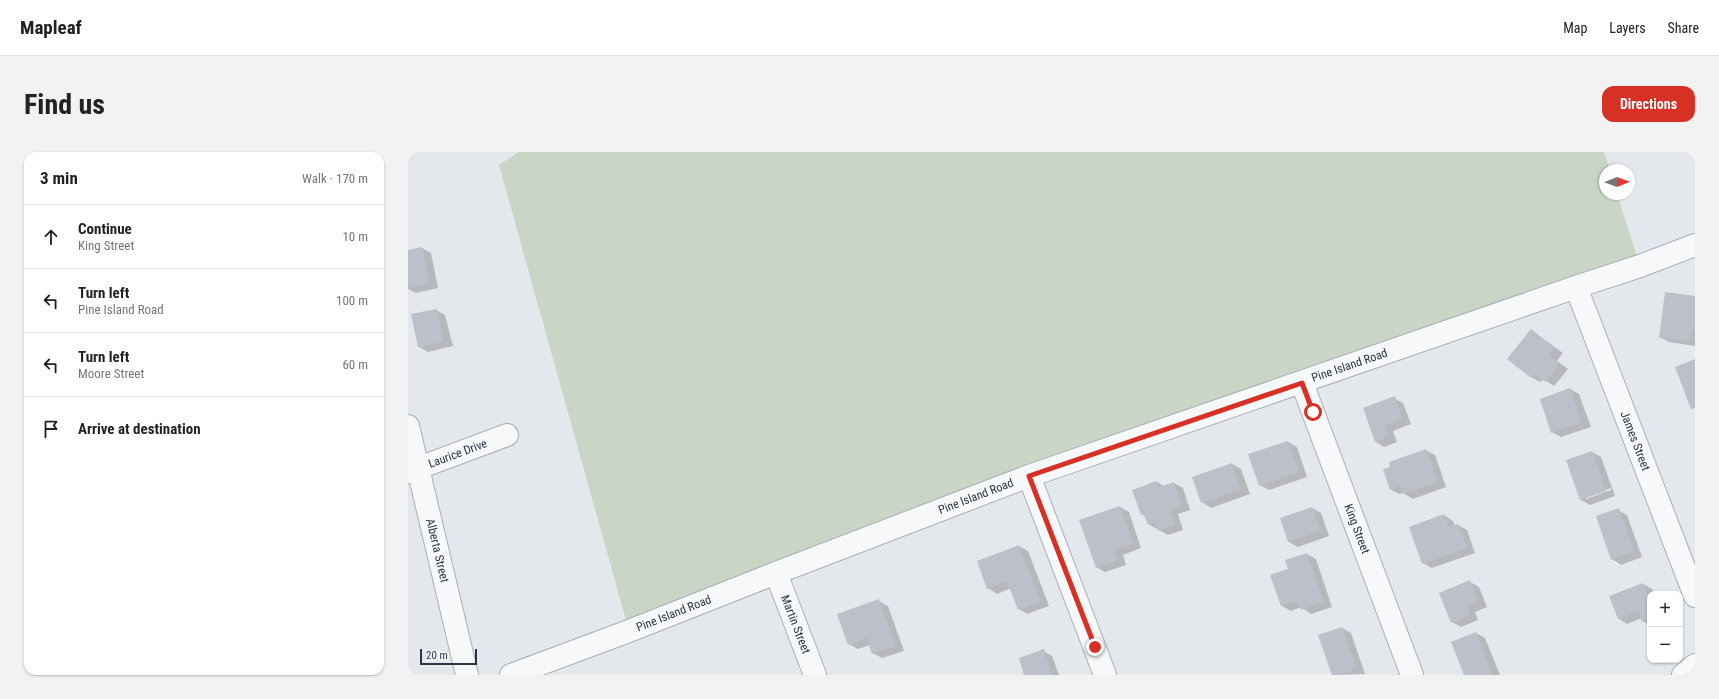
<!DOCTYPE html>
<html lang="en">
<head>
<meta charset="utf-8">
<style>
	:root { --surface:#fff; --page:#f2f2f2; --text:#222; --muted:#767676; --line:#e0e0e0; --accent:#d93025 }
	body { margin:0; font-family:"Roboto Condensed",sans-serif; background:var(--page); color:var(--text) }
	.controls { position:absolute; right:12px; bottom:12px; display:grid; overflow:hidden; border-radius:8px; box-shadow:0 1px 3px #0004 }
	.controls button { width:36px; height:36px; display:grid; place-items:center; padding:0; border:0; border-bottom:1px solid var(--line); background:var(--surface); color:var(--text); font:20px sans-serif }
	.compass { position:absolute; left:1191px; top:12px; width:36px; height:36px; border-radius:50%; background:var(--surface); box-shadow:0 1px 3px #0004; rotate:89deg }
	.scale { position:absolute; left:12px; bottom:10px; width:57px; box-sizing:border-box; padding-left:4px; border:2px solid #2b3445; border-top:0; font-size:11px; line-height:14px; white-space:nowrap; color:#2b3445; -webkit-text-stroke:3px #f4f6f9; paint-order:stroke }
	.stop { position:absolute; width:12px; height:12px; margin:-9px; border:3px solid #d93025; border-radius:50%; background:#fff }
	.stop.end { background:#d93025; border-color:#fff; box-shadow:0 1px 4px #0008 }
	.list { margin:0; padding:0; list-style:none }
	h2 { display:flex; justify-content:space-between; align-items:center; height:52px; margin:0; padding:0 16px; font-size:17px }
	h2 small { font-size:13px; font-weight:400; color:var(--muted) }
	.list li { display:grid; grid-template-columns:26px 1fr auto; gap:12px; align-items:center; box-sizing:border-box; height:64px; padding:0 16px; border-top:1px solid var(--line) }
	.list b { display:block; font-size:15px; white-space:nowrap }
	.list p { margin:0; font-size:13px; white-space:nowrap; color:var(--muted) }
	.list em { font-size:13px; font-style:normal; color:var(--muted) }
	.icon { flex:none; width:22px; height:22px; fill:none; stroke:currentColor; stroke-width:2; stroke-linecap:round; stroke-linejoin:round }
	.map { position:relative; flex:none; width:1287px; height:523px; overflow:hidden; border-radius:12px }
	header { display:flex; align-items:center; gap:24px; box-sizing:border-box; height:56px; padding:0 20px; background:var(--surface); border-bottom:1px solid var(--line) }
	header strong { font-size:19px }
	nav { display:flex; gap:22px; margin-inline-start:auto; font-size:14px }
	.intro { display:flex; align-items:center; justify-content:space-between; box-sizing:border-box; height:96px; padding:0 24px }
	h1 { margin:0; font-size:28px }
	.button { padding:10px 18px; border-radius:12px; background:var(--accent); color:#fff; font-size:14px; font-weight:700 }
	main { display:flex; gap:24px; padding:0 24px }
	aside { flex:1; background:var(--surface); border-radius:12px; box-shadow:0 1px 3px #0004 }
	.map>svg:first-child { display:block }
	.green { fill:#c9d6c5 }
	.shadow { fill:#0003; fill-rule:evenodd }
	.building { fill:#bbc0ca }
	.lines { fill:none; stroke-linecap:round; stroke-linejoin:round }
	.minor-casing { stroke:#a9aeb7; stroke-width:24 }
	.minor { stroke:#f7f8fa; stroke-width:22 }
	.route { stroke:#d93025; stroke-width:5 }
	.labels { text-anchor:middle; stroke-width:3.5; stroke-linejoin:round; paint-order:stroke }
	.street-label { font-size:12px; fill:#2b3445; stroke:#f4f6f9 }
</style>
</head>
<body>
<header>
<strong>Mapleaf</strong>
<nav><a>Map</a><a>Layers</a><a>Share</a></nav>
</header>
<div class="intro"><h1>Find us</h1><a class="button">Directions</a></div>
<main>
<aside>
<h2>3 min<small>Walk · 170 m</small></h2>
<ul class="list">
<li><svg class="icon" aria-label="ahead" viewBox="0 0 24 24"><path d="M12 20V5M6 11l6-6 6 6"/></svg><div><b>Continue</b><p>King Street</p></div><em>10 m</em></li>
<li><svg class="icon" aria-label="left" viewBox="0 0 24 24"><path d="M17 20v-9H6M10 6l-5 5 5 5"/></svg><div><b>Turn left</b><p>Pine Island Road</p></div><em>100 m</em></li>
<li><svg class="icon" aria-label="left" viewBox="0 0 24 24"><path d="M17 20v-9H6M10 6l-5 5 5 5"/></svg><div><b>Turn left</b><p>Moore Street</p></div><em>60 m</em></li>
<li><svg class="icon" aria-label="arrive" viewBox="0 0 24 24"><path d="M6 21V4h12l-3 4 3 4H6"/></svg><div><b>Arrive at destination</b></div></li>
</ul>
</aside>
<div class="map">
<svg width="1287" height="523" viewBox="0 0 1287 523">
	<rect width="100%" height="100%" fill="#e4e7ec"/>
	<path class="green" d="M111,0h1085l6,18h-5v24h12l23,72 -1011,365 -130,-466z"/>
	<g class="shadow">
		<path d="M14,96l9,5 7,35 -22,5 -8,-4v-38z"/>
		<path d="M1287,145v49l-26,-4 -9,-5z"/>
		<path d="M28,158l9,5 8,31 -25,6 -9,-5z"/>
		<path d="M1123,178l32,23 -6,8 11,8 -14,17 -11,-7 -3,3 -9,-5z"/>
		<path d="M1162,237l9,5 12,33 -30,10 -9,-5 -11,-33z"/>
		<path d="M986,246l9,5 8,21 -18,7 4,11 -13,5 -9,-6z"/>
		<path d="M880,290l9,5 10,30 -38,13 -9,-5z"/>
		<path d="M1018,298l9,5 11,32 -33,12 -10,-6 -4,1 -9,-5z"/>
		<path d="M1184,300l9,5 14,39 -25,9 -9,-5zM1203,336v2l-25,9v-2z"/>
		<path d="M824,312l9,5 9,25 -39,14 -9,-6z"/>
		<path d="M749,330l7,4 10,-3 9,5 7,22 -12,4 5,16 -15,5 -20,-11 -2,-7 -4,-3z"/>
		<path d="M712,355l9,5 12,36 -18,7 3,10 -21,7 -9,-5z"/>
		<path d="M904,356l9,5 8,23 -31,11 -9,-5 -8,-23z"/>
		<path d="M1210,358l9,5 15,42 -21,8 -9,-6z"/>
		<path d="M1036,363l9,6 2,5 3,-1 9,5 8,23 -43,15 -9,-5z"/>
		<path d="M611,394l9,5 21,55 -22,8 -8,-5 -8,-21 -14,6 -9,-6z"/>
		<path d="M899,402l9,5 16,48 -21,7 -10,-7 -10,4 -9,-5 7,-36z"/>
		<path d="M1062,430l9,5 8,20 -12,5 3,8 -17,7 -9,-5z"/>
		<path d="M1235,432l9,5 2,5h-4v32l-7,-5 -1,-3 -15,6 -9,-6z"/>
		<path d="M471,449l9,5 16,45 -22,7 -9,-5 -3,-8 -12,4 -9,-5z"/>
		<path d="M934,476l9,5 14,41 -32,1z"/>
		<path d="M1068,481l9,5 15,37h-35z"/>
		<path d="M635,499l9,5 7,19h-34z"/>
	</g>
	<g class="building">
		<path d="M14,95l8,36 -22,5v-38z"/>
		<path d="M1257,140l30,4v33h-3l-2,13 -31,-4z"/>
		<path d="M29,157l7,33 -26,5 -7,-33z"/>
		<path d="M1123,177l24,19 -6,7 10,9 -14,18 -11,-8 -3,4 -24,-19z"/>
		<path d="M1287,207v49l-4,1 -16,-42z"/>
		<path d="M1162,236l12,34 -31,11 -11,-34z"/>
		<path d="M987,244l7,23 -17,7 4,11 -14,5 -12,-34z"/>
		<path d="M880,289l11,31 -40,14 -11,-32z"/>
		<path d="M1018,297l12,33 -35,12 -3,-8 -10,4 -7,-21 7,-2 -1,-5z"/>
		<path d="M1184,299l14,40 -26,9 -14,-40z"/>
		<path d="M824,311l9,26 -40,14 -9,-26z"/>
		<path d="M749,329l2,6 15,-5 8,23 -12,4 5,16 -17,6 -3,-9 -7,3 -4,-11 -3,1 -9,-25z"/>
		<path d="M712,354l13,38 -19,6 4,10 -22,8 -17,-48z"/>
		<path d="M904,355l8,24 -32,11 -8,-24z"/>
		<path d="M1211,356l15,44 -23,8 -15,-44z"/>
		<path d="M1036,362l5,13 9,-3 9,24 -45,16 -13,-37z"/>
		<path d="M611,393l21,56 -22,9 -11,-29 -20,8 -10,-28z"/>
		<path d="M899,401l17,49 -23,8 -4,-9 -16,5 -11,-31 18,-6 -3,-9z"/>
		<path d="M1062,428l8,22 -11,5 3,8 -19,8 -12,-30z"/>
		<path d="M1235,431l7,18v18l-8,3 -4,-11 -20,8 -9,-23z"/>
		<path d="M471,447l16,47 -23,8 -5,-16 -19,7 -11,-31z"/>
		<path d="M934,475l15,42 -18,6h-7l-14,-40z"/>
		<path d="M1068,480l17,43h-29l-13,-33z"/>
		<path d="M636,497l8,26h-28l-5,-17z"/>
	</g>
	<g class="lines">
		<defs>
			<g id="minor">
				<path id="s1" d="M1168,135l119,309"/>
				<path id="s2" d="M894,231l110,292"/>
				<path id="s3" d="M0,274l59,249"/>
				<path id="s4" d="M0,320l99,-37"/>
				<path d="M621,324l76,199"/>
				<path id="s5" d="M368,421l39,102"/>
				<path id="s6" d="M103,523l118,-44 147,-58 253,-97 547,-189 64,-21 55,-21"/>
				<path d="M1275,523l12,-10"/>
			</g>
		</defs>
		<use href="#minor" class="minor-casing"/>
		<use href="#minor" class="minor"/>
	</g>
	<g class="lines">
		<path class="route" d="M687,495l-66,-171 273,-93 11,29"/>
	</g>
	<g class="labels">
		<g class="street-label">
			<text dy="4" stroke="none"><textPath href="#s6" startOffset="894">Pine Island Road</textPath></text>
			<text dy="4" stroke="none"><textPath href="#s1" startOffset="165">James Street</textPath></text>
			<text dy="4" stroke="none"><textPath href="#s4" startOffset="53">Laurice Drive</textPath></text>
			<text dy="4" stroke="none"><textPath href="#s6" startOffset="498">Pine Island Road</textPath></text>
			<text dy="4" stroke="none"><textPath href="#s2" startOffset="156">King Street</textPath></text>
			<text dy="4" stroke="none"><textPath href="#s3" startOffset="128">Alberta Street</textPath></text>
			<text dy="4" stroke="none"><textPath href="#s6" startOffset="174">Pine Island Road</textPath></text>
			<text dy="4" stroke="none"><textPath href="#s5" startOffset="55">Martin Street</textPath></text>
		</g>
	</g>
</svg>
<div class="controls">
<button>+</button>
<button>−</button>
</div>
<svg class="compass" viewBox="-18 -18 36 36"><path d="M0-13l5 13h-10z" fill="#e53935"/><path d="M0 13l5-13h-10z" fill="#767676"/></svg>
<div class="scale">20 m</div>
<div class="stop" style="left:905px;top:260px"></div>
<div class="stop end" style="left:687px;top:495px"></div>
</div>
</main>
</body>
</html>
